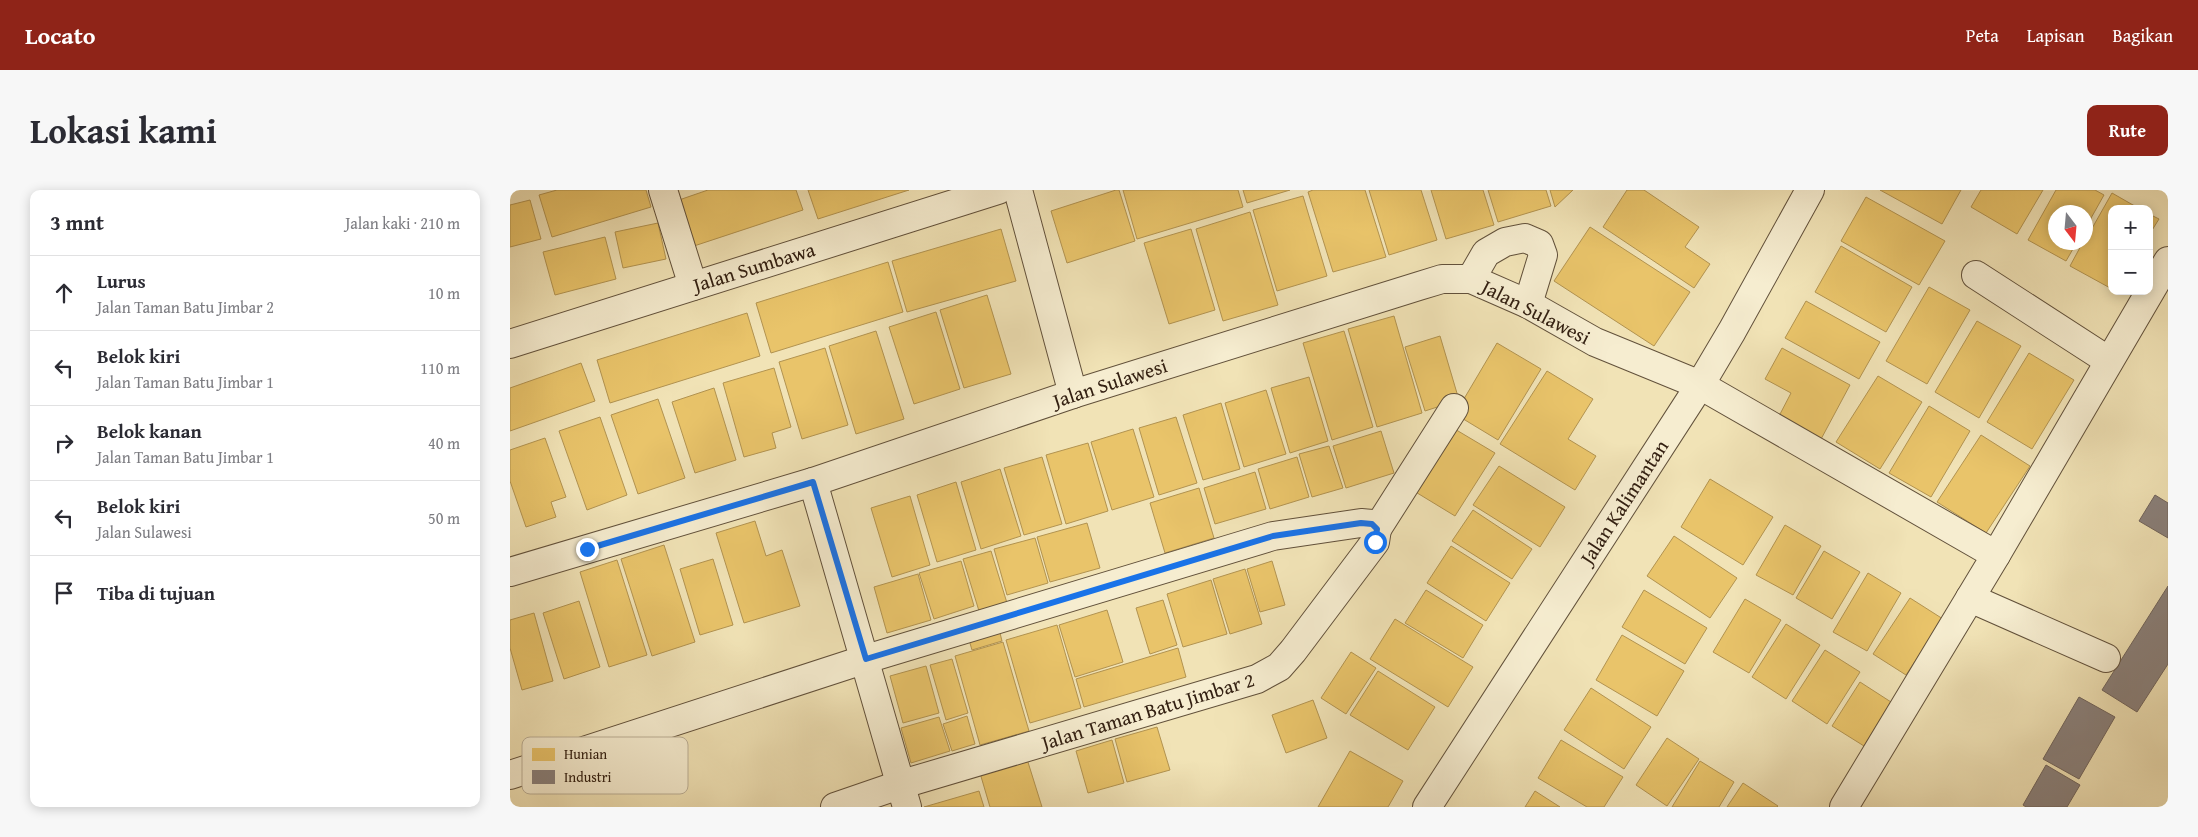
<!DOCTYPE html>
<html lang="id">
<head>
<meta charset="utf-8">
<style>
	:root { --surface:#fff; --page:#f7f7f7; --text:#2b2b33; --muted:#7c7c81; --line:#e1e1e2; --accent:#8f2418 }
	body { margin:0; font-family:"Gentium Book Plus",serif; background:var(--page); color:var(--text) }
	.controls { position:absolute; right:15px; top:15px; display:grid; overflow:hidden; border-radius:10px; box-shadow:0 2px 12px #0003 }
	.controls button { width:45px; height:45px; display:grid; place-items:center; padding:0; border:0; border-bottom:1px solid var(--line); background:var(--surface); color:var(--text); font:25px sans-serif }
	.compass { position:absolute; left:1538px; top:15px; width:45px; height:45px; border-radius:50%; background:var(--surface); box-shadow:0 2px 12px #0003; rotate:164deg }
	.stop { position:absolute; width:15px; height:15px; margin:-11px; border:4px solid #1a73e8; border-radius:50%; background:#fff }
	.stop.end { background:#1a73e8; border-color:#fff; box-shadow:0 1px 5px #0008 }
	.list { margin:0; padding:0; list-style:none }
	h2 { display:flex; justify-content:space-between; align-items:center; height:65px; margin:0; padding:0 20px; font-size:21px }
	h2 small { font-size:16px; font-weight:400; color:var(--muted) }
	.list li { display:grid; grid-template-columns:32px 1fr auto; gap:15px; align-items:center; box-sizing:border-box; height:75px; padding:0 20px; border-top:1px solid var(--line) }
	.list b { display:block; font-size:19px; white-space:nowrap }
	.list p { margin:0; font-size:16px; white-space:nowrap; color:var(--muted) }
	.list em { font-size:16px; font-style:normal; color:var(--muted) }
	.icon { flex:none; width:28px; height:28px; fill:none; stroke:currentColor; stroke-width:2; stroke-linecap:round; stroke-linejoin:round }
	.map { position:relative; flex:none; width:1658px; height:617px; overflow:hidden; border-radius:10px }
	header { display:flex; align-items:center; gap:30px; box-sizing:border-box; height:70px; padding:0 25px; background:var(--accent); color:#fff }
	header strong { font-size:24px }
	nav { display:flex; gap:28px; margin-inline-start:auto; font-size:18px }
	.intro { display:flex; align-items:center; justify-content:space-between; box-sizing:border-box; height:120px; padding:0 30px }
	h1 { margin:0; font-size:35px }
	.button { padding:12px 22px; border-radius:10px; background:var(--accent); color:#fff; font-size:18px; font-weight:700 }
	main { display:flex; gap:30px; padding:0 30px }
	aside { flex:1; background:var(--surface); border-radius:10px; box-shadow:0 2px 12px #0003 }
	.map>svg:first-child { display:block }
	.homes { fill:#e9c46a; stroke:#b29350 }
	.industry { fill:#8a817c; stroke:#70645c }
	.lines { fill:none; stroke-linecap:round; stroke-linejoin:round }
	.minor-casing { stroke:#62513b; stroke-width:30 }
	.minor { stroke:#f6edd0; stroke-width:28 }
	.route { stroke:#1a73e8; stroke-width:6 }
	.labels { text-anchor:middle; stroke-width:5; stroke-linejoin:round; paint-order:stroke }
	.street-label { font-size:20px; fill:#332012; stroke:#f6edd0 }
	.key { fill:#f6edd0; stroke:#bcb097; stroke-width:1 }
	.key-label { font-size:14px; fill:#332012 }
</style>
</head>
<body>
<header>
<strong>Locato</strong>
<nav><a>Peta</a><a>Lapisan</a><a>Bagikan</a></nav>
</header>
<div class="intro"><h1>Lokasi kami</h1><a class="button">Rute</a></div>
<main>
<aside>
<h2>3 mnt<small>Jalan kaki · 210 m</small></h2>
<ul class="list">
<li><svg class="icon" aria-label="ahead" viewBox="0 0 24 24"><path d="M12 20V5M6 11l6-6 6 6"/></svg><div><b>Lurus</b><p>Jalan Taman Batu Jimbar 2</p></div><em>10 m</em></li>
<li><svg class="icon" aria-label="left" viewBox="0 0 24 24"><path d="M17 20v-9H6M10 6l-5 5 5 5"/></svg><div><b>Belok kiri</b><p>Jalan Taman Batu Jimbar 1</p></div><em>110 m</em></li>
<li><svg class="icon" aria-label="right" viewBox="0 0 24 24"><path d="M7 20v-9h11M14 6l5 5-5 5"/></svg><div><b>Belok kanan</b><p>Jalan Taman Batu Jimbar 1</p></div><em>40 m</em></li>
<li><svg class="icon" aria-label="left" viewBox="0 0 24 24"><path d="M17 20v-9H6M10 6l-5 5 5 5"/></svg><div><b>Belok kiri</b><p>Jalan Sulawesi</p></div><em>50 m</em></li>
<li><svg class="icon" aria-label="arrive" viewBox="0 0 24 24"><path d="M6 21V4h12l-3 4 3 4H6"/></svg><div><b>Tiba di tujuan</b></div></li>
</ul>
</aside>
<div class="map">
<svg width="1658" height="617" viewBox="0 0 1658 617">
	<rect width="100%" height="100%" fill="#f1e3b6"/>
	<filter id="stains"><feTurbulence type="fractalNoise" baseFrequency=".004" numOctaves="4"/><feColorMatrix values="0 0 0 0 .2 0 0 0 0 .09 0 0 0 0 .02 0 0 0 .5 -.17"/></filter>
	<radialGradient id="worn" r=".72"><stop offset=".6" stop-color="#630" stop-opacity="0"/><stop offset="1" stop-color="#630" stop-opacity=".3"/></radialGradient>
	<g class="homes">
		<path d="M47,0h89l5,17 -99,30 -13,-42z"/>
		<path d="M198,0h88l7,20 -109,36 -15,-46z"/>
		<path d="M298,0h101l-91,29z"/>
		<path d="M606,0h3l16,51 -68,22 -16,-52z"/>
		<path d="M613,0h115l5,17 -106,32z"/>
		<path d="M733,0h47l-43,13z"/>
		<path d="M803,0h52l21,67 -53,15 -25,-80z"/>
		<path d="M859,0h52l16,50 -48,15z"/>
		<path d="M921,0h52l11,35 -48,14z"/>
		<path d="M978,0h58l5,16 -53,16z"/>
		<path d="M1040,0h23l-18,17z"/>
		<path d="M1117,0h17l55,37 -14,20 25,17 -16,24 -91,-61z"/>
		<path d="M1370,0h81l-19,34z"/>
		<path d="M1471,0h62l-26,44 -46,-27z"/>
		<path d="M1546,0h39l9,5 -18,32v-15h-30v30h21l-11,19 -38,-21z"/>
		<path d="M1602,3l28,16h-28v80l-42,-23 13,-24h3v-3z"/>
		<path d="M793,6l24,80 -50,15 -24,-81z"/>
		<path d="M1356,7l79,44 -26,44 -78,-44z"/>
		<path d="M20,10l11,39 -31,8v-42z"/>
		<path d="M740,22l28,93 -55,16 -27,-92z"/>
		<path d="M1639,24l10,5 -10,16z"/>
		<path d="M148,33l8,36 -43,9 -8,-36z"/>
		<path d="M1080,37l100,65 -36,54 -100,-65z"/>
		<path d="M491,39l15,52 -109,31 -15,-51z"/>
		<path d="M681,39l24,81 -46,14 -25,-81z"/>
		<path d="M95,47l11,42 -61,16 -12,-43z"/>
		<path d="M1331,56l71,41 -26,45 -71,-40z"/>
		<path d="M378,72l15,50 -132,41 -15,-50z"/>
		<path d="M1419,97l41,23 -43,74 -41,-23z"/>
		<path d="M477,105l24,79 -47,14 -24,-78z"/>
		<path d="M1296,111l74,41 -21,37 -74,-41z"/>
		<path d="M426,122l24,77 -46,15 -25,-77z"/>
		<path d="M237,123l13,43 -150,47 -13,-43z"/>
		<path d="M884,126l28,97 -45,14 -29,-98z"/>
		<path d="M1467,131l44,25 -42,72 -44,-26z"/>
		<path d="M366,141l28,88 -48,15 -27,-88z"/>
		<path d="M834,141l29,96 -41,13 -29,-97z"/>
		<path d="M930,146l19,64 -34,11 -20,-64z"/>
		<path d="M987,153l44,26 -43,71 -43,-26z"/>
		<path d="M315,158l23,77 -46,14 -23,-77z"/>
		<path d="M1272,158l68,37 -30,56 -42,-23 13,-25 -26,-14z"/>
		<path d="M1519,163l45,27 -42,69 -45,-27z"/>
		<path d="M71,173l14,38 -85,30v-43z"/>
		<path d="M264,178l17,59 -19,6 4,15 -32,9 -21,-74z"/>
		<path d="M1037,181l46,28 -25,40 28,17 -21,34 -75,-46z"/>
		<path d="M1368,186l44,26 -42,67 -44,-27z"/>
		<path d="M799,187l19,64 -38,12 -19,-65z"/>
		<path d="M204,198l22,72 -41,13 -23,-71z"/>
		<path d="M756,200l20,64 -42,13 -19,-64z"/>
		<path d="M148,209l27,79 -47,16 -27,-79z"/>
		<path d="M711,213l19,66 -37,11 -20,-65z"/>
		<path d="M1419,216l41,25 -39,66 -42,-24z"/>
		<path d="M90,227l27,78 -40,15 -28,-79z"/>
		<path d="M666,227l21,66 -38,12 -20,-67z"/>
		<path d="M938,235l47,28 -40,63 -46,-28z"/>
		<path d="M623,239l21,68 -42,13 -21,-68z"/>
		<path d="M871,241l13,42 -48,15 -13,-42z"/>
		<path d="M1471,245l49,31 -44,67 -49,-31z"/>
		<path d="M35,248l21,59 -15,5 5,15 -30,10 -16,-46v-31z"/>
		<path d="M578,253l20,68 -42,13 -20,-69z"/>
		<path d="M819,256l14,42 -31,9 -13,-43z"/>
		<path d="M532,267l20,67 -38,11 -20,-67z"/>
		<path d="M787,267l12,40 -39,12 -12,-40z"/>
		<path d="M989,276l66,41 -25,40 -67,-42z"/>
		<path d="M490,279l21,67 -40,13 -20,-67z"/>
		<path d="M745,282l11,37 -51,15 -11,-36z"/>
		<path d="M1200,289l63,38 -30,48 -62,-38z"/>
		<path d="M446,292l20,68 -39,12 -20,-67z"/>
		<path d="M689,298l15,50 -49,15 -15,-50z"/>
		<path d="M400,306l20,69 -38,12 -21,-69z"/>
		<path d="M963,320l59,39 -20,30 -60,-38z"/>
		<path d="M245,331l11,35 16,-6 18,56 -56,17 -28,-90z"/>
		<path d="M577,333l13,45 -50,14 -13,-45z"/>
		<path d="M1275,335l36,21 -28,49 -37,-20z"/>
		<path d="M1164,346l63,42 -27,40 -63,-42z"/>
		<path d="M525,348l13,45 -41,12 -13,-46z"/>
		<path d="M154,355l31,97 -43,14 -31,-97z"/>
		<path d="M941,356l59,37 -24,38 -59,-38z"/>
		<path d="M481,361l16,52 -28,8 -16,-52z"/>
		<path d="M1314,361l36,21 -28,47 -36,-21z"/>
		<path d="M203,369l20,66 -33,10 -20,-66z"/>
		<path d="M107,370l30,95 -38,12 -29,-95z"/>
		<path d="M451,371l13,45 -40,13 -15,-46z"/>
		<path d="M762,371l13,44 -25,7 -13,-43z"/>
		<path d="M735,379l17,55 -32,10 -17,-55z"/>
		<path d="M1358,383l33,20 -34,58 -34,-19z"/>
		<path d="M408,384l13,46 -44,13 -13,-46z"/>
		<path d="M701,390l16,54 -44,13 -16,-53z"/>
		<path d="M916,400l57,35 -20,33 -58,-35z"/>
		<path d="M1134,400l63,38 -22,36 -63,-37z"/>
		<path d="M1400,408l33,21 -37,56 -33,-21z"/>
		<path d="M1235,409l36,21 -32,53 -36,-21z"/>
		<path d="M653,410l14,45 -27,9 -14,-46z"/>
		<path d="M69,411l21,66 -36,12 -21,-66z"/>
		<path d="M597,420l16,52 -48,15 -16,-52z"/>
		<path d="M24,423l19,68 -31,9 -12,-42v-28z"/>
		<path d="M885,429l78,48 -25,40 -78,-48z"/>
		<path d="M1276,434l34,21 -34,54 -34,-22z"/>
		<path d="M488,435l4,16 -30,9 -5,-17z"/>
		<path d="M547,435l24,83 -51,15 -24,-83z"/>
		<path d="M1112,445l62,36 -27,45 -61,-36z"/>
		<path d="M493,452l26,89 -49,14 -25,-89z"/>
		<path d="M668,458l8,29 -102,30 -8,-28z"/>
		<path d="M1315,460l35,22 -33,52 -35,-23z"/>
		<path d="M841,462l25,16 -30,46 -25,-16z"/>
		<path d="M442,469l16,54 -22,7 -16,-55z"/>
		<path d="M416,476l13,47 -36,10 -13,-47z"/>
		<path d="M868,481l57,36 -27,43 -58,-35z"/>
		<path d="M1350,492l31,20 -27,44 -32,-20z"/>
		<path d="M1081,498l60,39 -27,42 -60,-39z"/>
		<path d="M803,510l14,38 -41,15 -14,-38z"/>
		<path d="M457,526l8,28 -23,7 -9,-27z"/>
		<path d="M429,527l11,34 -39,12 -10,-35z"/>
		<path d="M647,537l13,43 -43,12 -12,-43z"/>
		<path d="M1157,548l32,21 -32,47 -31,-21z"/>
		<path d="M602,550l12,43 -36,10 -12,-42z"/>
		<path d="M1051,550l62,37 -19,30h-17l-49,-29z"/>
		<path d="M840,561l53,30 -15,26h-70z"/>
		<path d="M517,569l15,48h-52l-10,-34z"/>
		<path d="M1190,571l34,21 -15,25h-47z"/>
		<path d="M1233,593l35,23 -1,1h-50z"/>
		<path d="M469,601l5,16h-60z"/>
		<path d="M1025,601l25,16h-35z"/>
	</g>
	<g class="industry">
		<path d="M1645,305l13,8v35l-29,-17z"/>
		<path d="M1658,396v78l-31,48 -35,-22z"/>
		<path d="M1569,507l36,20 -36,62 -36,-20z"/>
		<path d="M1536,575l34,20 -13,22h-41l-3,-2z"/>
	</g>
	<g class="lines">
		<defs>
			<g id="minor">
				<path d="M153,0l30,96"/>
				<path d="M508,0l55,204"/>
				<path d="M1466,85l133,86"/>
				<path d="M961,89l15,-26 19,-11 20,-4 14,6 4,11 -15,49"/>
				<path d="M0,154l488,-154"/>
				<path d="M303,292l94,325"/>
				<path d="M867,339l77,-121"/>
				<path d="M1486,365l172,-294"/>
				<path d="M0,382l303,-90 260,-88 346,-108 23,-7h29l57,25 67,38 105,43 296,170 -152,252"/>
				<path d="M1460,408l136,60"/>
				<path d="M0,585l356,-116 407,-123 88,-13 11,1 5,5 -2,13 -82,109 -14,16 -22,12 -358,106 -64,22"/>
				<path d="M917,617l273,-422 32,-54 78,-141"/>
			</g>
		</defs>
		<use href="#minor" class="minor-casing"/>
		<use href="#minor" class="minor"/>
	</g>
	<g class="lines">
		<path class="route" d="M77,359l226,-67 53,177 407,-123 88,-13 11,1 5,5 -2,13"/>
	</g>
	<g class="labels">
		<g class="street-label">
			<text transform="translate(244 77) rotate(-17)" y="7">Jalan Sumbawa</text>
			<text transform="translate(1026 122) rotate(27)" y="7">Jalan Sulawesi</text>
			<text transform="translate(600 193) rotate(-18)" y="7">Jalan Sulawesi</text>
			<text transform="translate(1114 312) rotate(-57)" y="7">Jalan Kalimantan</text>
			<text transform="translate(638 521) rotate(-17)" y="7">Jalan Taman Batu Jimbar 2</text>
		</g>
	</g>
	<rect x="12" y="547" width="166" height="57" rx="8" class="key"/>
	<rect x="22" y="558" width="23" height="13" fill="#e9c46a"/>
	<rect x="22" y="580" width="23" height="14" fill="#8a817c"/>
	<g class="key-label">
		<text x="54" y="569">Hunian</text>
		<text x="54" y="592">Industri</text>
	</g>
	<rect width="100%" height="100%" filter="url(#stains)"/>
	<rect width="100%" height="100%" fill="url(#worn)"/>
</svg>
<div class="controls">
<button>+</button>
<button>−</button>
</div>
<svg class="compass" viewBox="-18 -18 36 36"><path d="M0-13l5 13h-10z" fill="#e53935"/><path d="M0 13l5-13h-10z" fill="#7c7c81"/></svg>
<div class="stop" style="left:865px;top:352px"></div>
<div class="stop end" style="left:77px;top:359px"></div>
</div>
</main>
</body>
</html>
